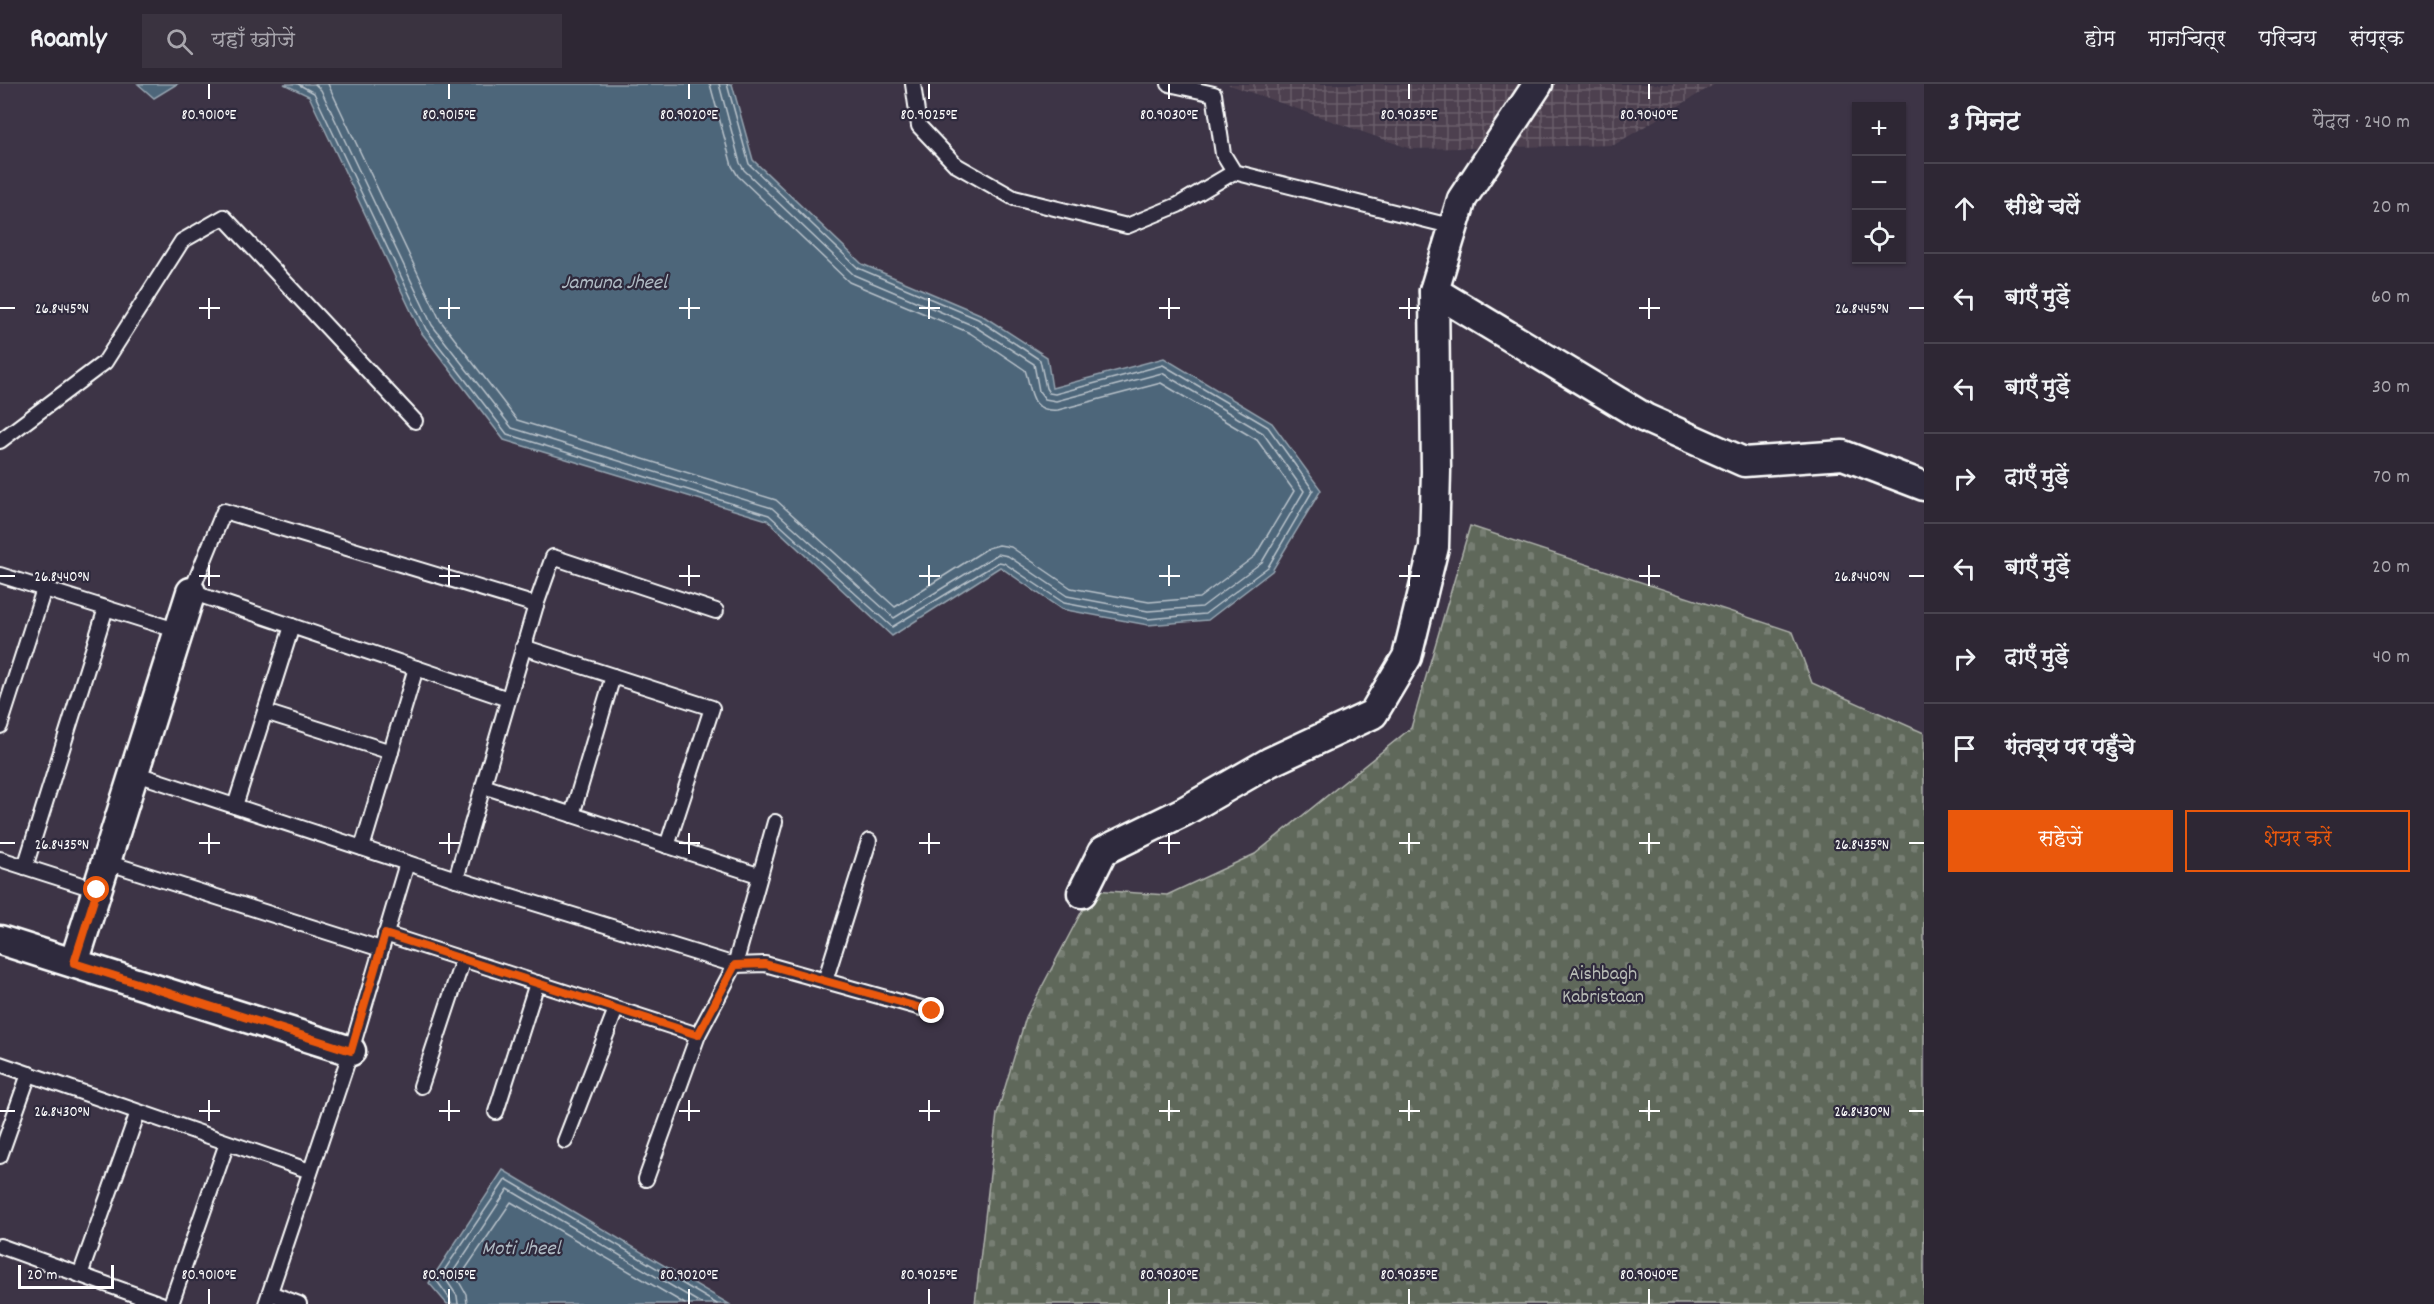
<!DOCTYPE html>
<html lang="hi">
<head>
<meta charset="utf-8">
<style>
	:root { --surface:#2e2734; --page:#3a3340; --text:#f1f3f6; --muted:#a7a5ac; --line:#49444f; --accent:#ea580c }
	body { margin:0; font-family:Dekko,"Playpen Sans Deva",sans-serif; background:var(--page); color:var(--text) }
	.controls { position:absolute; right:18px; top:18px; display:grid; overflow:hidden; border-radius:0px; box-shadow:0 2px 4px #0004 }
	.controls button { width:54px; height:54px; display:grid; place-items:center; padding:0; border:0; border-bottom:2px solid var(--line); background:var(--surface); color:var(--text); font:30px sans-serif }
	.scale { position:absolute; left:18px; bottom:15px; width:96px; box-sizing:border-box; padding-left:6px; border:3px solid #fff; border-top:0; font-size:16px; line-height:21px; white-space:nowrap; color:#fff; -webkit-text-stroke:4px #2f2a3d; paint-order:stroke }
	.stop { position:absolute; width:18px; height:18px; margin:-14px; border:4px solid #ea580c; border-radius:50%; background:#fff }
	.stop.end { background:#ea580c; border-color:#fff; box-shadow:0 2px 6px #0008 }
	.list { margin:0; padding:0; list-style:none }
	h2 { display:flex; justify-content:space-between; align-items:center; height:78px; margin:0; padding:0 24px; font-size:26px }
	h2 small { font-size:20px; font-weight:400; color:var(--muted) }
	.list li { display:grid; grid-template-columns:39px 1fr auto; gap:18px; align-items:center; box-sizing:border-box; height:90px; padding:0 24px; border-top:2px solid var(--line) }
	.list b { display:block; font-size:22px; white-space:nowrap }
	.list em { font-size:20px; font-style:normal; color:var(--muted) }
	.actions { display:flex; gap:12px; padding:18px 24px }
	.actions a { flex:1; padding:14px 0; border:2px solid var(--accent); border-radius:0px; text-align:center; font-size:21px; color:var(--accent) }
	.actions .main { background:var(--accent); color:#fff }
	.icon { flex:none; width:33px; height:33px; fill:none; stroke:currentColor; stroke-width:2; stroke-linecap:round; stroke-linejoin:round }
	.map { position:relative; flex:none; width:1924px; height:1220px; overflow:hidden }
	header { display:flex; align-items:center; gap:36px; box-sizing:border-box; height:84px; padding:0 30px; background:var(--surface); border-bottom:2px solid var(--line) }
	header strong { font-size:28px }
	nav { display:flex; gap:33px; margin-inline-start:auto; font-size:21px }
	.search { width:420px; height:54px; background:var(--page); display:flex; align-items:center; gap:15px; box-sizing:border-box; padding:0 21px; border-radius:0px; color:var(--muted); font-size:22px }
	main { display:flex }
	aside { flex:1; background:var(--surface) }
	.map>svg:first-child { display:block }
	.industrial { fill:url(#industrial-grid) }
	.cemetery { fill:url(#cemetery-stones); stroke:#afb3ac; stroke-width:1.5 }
	.water { fill:#4e667a; stroke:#95a3af; stroke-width:1.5 }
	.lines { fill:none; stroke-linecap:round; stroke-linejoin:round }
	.shore { stroke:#b8c2ca; stroke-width:1.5 }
	.lane-casing { stroke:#fff; stroke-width:18 }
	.street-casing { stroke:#fff; stroke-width:33 }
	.lane { stroke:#2f2a3d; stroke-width:14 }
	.street { stroke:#2f2a3d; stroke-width:28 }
	.route { stroke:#ea580c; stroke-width:8 }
	.ticks { fill:none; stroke:#fff; stroke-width:2 }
	.labels { text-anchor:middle; stroke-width:4.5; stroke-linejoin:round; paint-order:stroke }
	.park-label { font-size:20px; fill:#b7bbb5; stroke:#2f2a3d }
	.water-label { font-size:21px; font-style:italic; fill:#afbac3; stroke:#2f2a3d }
	.ticks-label { font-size:15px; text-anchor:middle; fill:#fff; stroke:#2f2a3d; stroke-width:4.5; stroke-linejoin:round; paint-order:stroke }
</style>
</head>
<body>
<header>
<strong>Roamly</strong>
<div class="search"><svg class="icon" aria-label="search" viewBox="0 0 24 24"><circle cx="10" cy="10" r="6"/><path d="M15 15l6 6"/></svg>यहाँ खोजें</div>
<nav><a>होम</a><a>मानचित्र</a><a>परिचय</a><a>संपर्क</a></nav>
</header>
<main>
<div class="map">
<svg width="1924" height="1220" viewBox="0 0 1924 1220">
	<defs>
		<pattern id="industrial-grid" width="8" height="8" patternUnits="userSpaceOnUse" patternTransform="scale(1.5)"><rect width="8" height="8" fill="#4e4150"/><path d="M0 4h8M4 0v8" fill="none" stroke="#695e6a"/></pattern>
		<pattern id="cemetery-stones" width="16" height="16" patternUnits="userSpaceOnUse" patternTransform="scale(1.5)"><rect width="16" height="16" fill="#5f675a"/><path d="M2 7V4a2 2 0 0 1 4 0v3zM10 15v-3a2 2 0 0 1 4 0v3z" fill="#777e73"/></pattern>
	</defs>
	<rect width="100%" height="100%" fill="#3d3446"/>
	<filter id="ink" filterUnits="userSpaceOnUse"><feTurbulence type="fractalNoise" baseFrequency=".0167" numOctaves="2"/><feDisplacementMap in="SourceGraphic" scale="12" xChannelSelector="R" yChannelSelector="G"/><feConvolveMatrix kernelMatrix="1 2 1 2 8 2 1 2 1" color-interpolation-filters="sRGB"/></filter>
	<g filter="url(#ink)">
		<path class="industrial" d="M1227,0h488l-101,61 -203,4z"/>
		<path class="cemetery" d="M1470,442l323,106 19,51 112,50v571h-949l22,-190 29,-97 67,-127 74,5 88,-41 156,-126z"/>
		<g class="water">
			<path d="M138,0h39l-23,14z"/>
			<path d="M284,0h448l21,76 109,104 118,50 67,43 5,31 112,-30 108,65 49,67 -49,81 -64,49 -60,5 -87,-16 -61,-42 -108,69 -125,-116 -263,-80 -83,-108 -112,-236z"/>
			<path d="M503,1086l226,134h-282l-18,-21z"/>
		</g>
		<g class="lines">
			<g class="shore">
				<path d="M298,0l16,9 112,236 81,105 262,81 123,112 107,-65 5,1 60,40 84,16 57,-5 63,-47 45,-77 -45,-63 -105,-62 -108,29 -6,-1 -3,-5 -6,-28 -62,-41 -120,-51 -109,-104 -22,-80"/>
				<path d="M315,0l6,6 111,235 80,103 260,80 122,110 104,-64 10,2 59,40 81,15 54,-4 60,-45 42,-71 -41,-58 -101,-60 -106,28 -11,-2 -6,-8 -5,-27 -60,-38 -120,-51 -110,-105 -4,-7 -21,-79"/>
				<path d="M328,0l112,236 77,100 259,80 119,107 93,-59 11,-3 12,2 60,41 78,14 50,-4 56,-42 39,-65 -37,-51 -96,-57 -103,27c-29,3 -26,-21 -33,-40l-55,-37 -121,-51 -111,-106 -6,-10 -22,-82"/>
				<path d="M451,1220l-1,-5 -13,-18 69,-102 211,125"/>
				<path d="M458,1220l-1,-8 -10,-15 61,-92 194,115"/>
				<path d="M467,1220l-1,-10 -8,-14 53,-78 174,102"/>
			</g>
			<defs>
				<g id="lane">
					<path d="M913,0l6,42 37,39 58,33 113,28 51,-21 56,-33"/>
					<path d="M1169,0l45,10 9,60 11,18 220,55"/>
					<path d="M0,357l105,-79 77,-121 42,-24 191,204"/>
					<path d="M0,491l179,56"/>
					<path d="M536,521l17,-48 163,54"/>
					<path d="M523,563l189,61 -45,138"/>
					<path d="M265,628l126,40"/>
					<path d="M0,642l44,-137"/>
					<path d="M134,689l322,106 279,86 30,-1 167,47"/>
					<path d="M483,702l275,89"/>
					<path d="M235,722l57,-180"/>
					<path d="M572,731l41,-139"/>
					<path d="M362,764l54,-180"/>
					<path d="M0,775l97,31"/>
					<path d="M106,778l275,87"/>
					<path d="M25,783l81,-259"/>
					<path d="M456,795c26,-92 53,-183 80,-274l-312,-94 -33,81 317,107"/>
					<path d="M385,850l313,101"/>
					<path d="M825,897l44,-140"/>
					<path d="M0,980l310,107"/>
					<path d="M421,1002l42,-127"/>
					<path d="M496,1028l41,-129"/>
					<path d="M565,1057l51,-132"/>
					<path d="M0,1072l29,-82"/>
					<path d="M646,1095l52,-144 37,-70 40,-143"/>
					<path d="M0,1162l161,58"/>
					<path d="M80,1191l58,-163"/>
					<path d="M270,1209l29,11"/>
					<path d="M171,1220l56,-161"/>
					<path d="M266,1220l85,-253 56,-188"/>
				</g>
				<g id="street">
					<path d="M1434,207l211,127 99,44 99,-7 81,31"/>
					<path d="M1082,809l21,-42 80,-39 87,-50 103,-48 34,-57 27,-110 2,-76 -2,-180 28,-92 76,-115"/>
					<path d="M0,856l351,111"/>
					<path d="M74,879l117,-371"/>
				</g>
			</defs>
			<use href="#lane" class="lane-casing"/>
			<use href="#street" class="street-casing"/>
			<use href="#lane" class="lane"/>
			<use href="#street" class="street"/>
		</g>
	</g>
	<g class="lines" filter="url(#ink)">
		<path class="route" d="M97,806l-23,73 277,88 34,-117 313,101 37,-70 30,-1 167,47"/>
	</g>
	<path class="ticks" d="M209,0v15M449,0v15M689,0v15M929,0v15M1169,0v15M1409,0v15M1649,0v15M209,214v21M449,214v21M689,214v21M929,214v21M1169,214v21M1409,214v21M1649,214v21M0,224h15M199,224h21M439,224h21M679,224h21M919,224h21M1159,224h21M1399,224h21M1639,224h21M1909,224h15M209,481v21M449,481v21M689,481v21M929,481v21M1169,481v21M1409,481v21M1649,481v21M0,492h15M199,492h21M439,492h21M679,492h21M919,492h21M1159,492h21M1399,492h21M1639,492h21M1909,492h15M209,749v21M449,749v21M689,749v21M929,749v21M1169,749v21M1409,749v21M1649,749v21M0,759h15M199,759h21M439,759h21M679,759h21M919,759h21M1159,759h21M1399,759h21M1639,759h21M1909,759h15M209,1016v21M449,1016v21M689,1016v21M929,1016v21M1169,1016v21M1409,1016v21M1649,1016v21M0,1027h15M199,1027h21M439,1027h21M679,1027h21M919,1027h21M1159,1027h21M1399,1027h21M1639,1027h21M1909,1027h15M209,1205v15M449,1205v15M689,1205v15M929,1205v15M1169,1205v15M1409,1205v15M1649,1205v15"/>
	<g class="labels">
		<g class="park-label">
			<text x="1603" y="895">Aishbagh<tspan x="1603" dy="23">Kabristaan</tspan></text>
		</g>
		<g class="water-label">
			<text x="614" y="204">Jamuna Jheel</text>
			<text x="521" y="1170">Moti Jheel</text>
		</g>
	</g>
	<g class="ticks-label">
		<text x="209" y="35">80.9010°E</text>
		<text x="449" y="35">80.9015°E</text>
		<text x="689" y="35">80.9020°E</text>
		<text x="929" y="35">80.9025°E</text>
		<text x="1169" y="35">80.9030°E</text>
		<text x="1409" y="35">80.9035°E</text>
		<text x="1649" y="35">80.9040°E</text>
		<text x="62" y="229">26.8445°N</text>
		<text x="1862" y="229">26.8445°N</text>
		<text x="62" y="497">26.8440°N</text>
		<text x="1862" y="497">26.8440°N</text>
		<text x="62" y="765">26.8435°N</text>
		<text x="1862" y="765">26.8435°N</text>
		<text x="62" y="1032">26.8430°N</text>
		<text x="1862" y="1032">26.8430°N</text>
		<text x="209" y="1195">80.9010°E</text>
		<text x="449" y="1195">80.9015°E</text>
		<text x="689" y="1195">80.9020°E</text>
		<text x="929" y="1195">80.9025°E</text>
		<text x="1169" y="1195">80.9030°E</text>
		<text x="1409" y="1195">80.9035°E</text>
		<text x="1649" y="1195">80.9040°E</text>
	</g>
</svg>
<div class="controls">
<button>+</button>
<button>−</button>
<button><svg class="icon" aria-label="locate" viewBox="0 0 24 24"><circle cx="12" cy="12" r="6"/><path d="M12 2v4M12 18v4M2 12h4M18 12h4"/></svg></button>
</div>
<div class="scale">20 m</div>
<div class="stop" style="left:97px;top:806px"></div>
<div class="stop end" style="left:932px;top:927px"></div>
</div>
<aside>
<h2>3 मिनट<small>पैदल · 240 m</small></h2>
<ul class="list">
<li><svg class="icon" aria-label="ahead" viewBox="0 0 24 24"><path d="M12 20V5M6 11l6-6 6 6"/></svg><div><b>सीधे चलें</b></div><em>20 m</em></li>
<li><svg class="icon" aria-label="left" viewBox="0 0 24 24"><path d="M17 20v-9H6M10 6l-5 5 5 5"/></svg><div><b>बाएँ मुड़ें</b></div><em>60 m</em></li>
<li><svg class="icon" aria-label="left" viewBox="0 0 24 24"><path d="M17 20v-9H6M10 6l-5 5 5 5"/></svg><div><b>बाएँ मुड़ें</b></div><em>30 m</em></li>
<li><svg class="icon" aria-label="right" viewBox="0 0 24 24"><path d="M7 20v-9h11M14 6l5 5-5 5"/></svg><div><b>दाएँ मुड़ें</b></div><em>70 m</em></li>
<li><svg class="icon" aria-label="left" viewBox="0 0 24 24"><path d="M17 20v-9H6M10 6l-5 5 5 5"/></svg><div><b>बाएँ मुड़ें</b></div><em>20 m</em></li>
<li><svg class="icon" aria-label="right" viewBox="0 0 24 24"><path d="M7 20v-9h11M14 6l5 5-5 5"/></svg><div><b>दाएँ मुड़ें</b></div><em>40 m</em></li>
<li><svg class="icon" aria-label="arrive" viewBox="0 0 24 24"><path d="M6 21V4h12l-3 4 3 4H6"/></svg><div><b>गंतव्य पर पहुँचे</b></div></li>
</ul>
<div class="actions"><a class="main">सहेजें</a><a>शेयर करें</a></div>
</aside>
</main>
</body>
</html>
